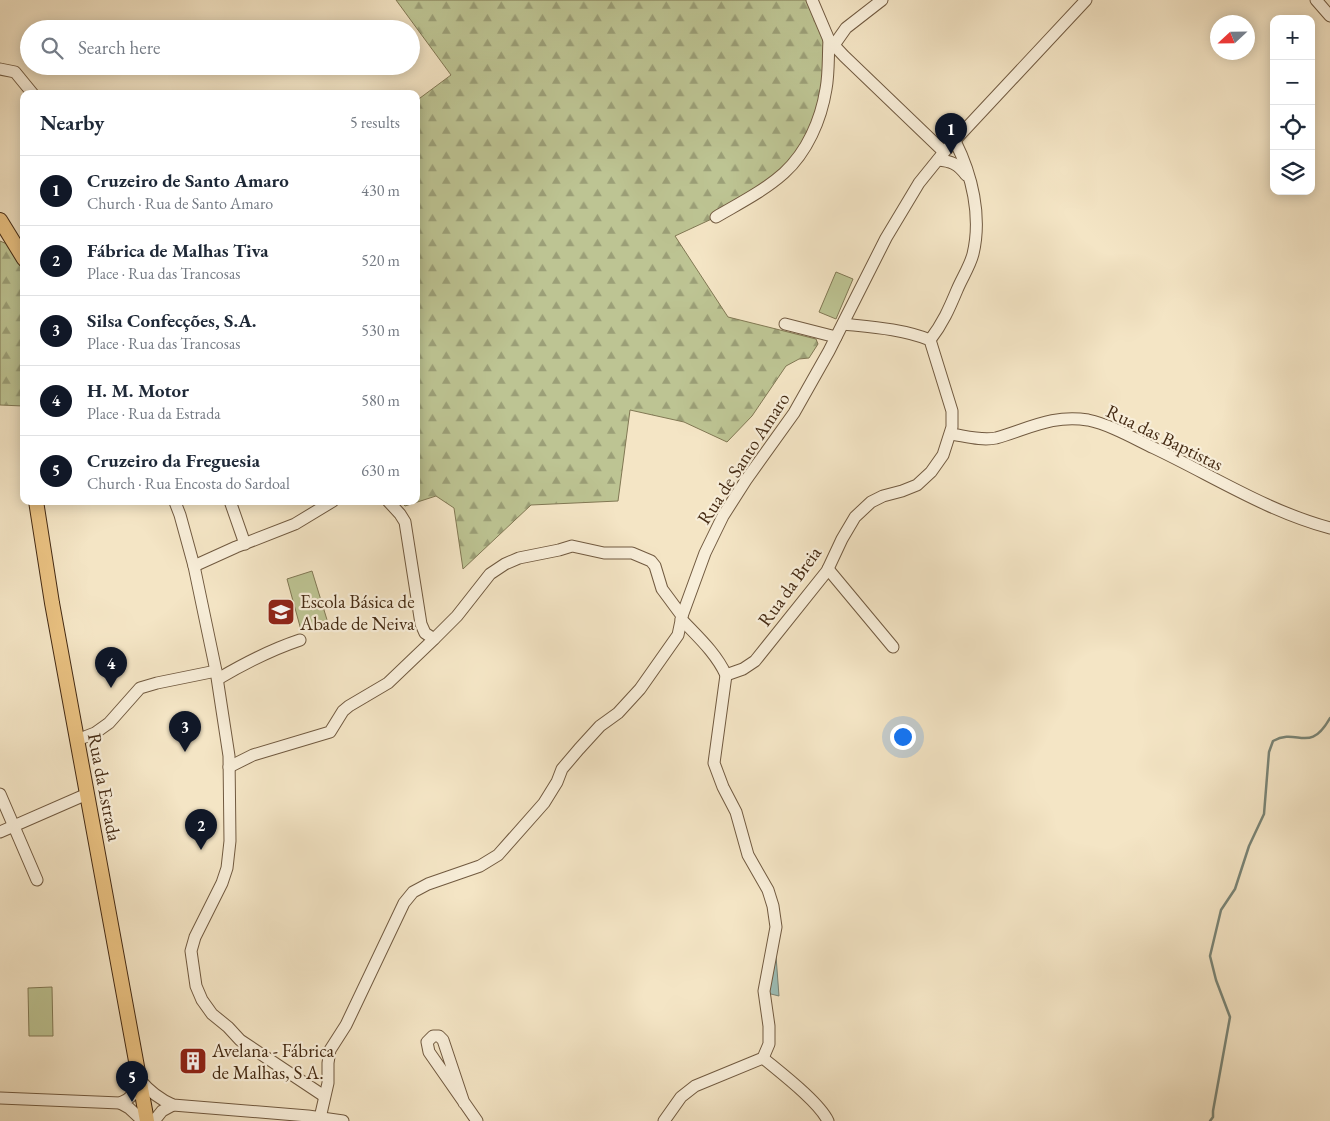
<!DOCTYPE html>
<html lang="en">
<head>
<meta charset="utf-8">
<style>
	:root { --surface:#fff; --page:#f6f6f7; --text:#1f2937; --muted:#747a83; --line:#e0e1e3; --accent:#111827 }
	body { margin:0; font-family:"EB Garamond",serif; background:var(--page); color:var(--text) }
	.controls { position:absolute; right:15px; top:15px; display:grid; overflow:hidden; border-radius:10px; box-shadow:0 2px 12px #0003 }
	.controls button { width:45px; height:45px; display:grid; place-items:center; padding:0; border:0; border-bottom:1px solid var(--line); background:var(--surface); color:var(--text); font:25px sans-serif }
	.compass { position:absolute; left:1210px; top:15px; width:45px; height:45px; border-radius:50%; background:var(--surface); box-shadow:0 2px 12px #0003; rotate:248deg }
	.you { position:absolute; left:902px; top:736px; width:18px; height:18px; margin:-12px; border:4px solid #fff; border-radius:50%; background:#1a73e8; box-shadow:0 0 0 8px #1a73e833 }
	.badge { display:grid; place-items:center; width:32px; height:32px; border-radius:50%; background:var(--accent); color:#fff; font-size:16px; font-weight:700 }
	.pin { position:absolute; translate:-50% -41px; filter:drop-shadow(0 1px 2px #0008) }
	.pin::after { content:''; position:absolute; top:26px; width:18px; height:15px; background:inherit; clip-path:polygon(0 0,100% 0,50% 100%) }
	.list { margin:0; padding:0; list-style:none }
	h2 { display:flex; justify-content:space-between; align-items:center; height:65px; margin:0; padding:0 20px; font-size:21px }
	h2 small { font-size:16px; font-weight:400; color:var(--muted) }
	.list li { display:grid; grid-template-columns:32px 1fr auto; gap:15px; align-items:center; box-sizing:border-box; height:70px; padding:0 20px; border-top:1px solid var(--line) }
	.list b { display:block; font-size:19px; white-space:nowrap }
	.list p { margin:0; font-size:16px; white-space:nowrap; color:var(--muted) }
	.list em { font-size:16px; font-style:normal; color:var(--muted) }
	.icon { flex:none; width:28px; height:28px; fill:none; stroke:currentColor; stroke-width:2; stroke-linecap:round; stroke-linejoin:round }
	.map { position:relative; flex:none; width:1330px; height:1121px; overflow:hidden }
	.search { position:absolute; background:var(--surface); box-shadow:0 2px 12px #0003; left:20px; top:20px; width:400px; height:55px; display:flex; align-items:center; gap:12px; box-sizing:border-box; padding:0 18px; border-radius:28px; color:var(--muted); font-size:19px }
	.panel { position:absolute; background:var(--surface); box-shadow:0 2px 12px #0003; left:20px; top:90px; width:400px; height:415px; border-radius:10px }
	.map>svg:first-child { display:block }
	.forest { fill:url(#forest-firs); stroke:#817854 }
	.garden { fill:#bdc493; stroke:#817854 }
	.water { fill:#9cbfb8; stroke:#798476 }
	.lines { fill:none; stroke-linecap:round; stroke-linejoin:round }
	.stream { stroke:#798476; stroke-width:2.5 }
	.minor-casing { stroke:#715a40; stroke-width:13 }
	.major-casing { stroke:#452b14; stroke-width:16 }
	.minor { stroke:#f8eed9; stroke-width:11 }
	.major { stroke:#eac282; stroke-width:14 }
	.labels { text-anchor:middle; stroke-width:4.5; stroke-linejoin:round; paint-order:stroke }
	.street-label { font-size:19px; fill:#452b14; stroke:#f8eed9 }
	.poi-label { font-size:19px; fill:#452b14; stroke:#f8eed9; text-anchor:start }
</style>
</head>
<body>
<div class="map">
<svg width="1330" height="1121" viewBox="0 0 1330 1121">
	<defs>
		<pattern id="forest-firs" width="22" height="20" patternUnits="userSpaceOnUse" patternTransform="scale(1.25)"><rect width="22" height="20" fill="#bdc493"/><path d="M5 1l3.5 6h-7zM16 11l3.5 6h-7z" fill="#9b9f77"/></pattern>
	</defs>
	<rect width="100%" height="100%" fill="#f4e5c5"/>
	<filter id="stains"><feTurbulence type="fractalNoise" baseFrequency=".004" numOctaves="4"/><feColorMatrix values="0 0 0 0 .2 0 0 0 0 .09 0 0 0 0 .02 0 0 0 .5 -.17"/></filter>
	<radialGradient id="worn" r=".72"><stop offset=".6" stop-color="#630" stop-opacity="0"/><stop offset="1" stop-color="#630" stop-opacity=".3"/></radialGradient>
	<g class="forest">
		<path d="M396,0h416l17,40 -11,80 -34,53 -68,44 -41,19 53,81 88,22 2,5 -9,14 -10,1 -13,7 -34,50 -25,26 -43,-20 -54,-12 -12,91 -87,4 -68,64 -9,-61 -18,-12 -31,10 -4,-5h15v-400l35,-26z"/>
		<path d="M0,241l14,6 10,18 -1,141 -23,-1z"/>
	</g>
	<g class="garden">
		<path d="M836,272l17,7 -17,40 -17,-7z"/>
		<path d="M312,571l16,52 -27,7 -14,-51z"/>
		<path d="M52,987l1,49h-24l-1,-48z"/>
	</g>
	<path class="water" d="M773,955l3,1 3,40 -12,-3z"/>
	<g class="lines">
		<path class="stream" d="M1210,1121l3,-4v-6l17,-94 -14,-37 -6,-24 11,-46 14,-21 14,-43 15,-32 5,-62 4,-11c25,-14 36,14 57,-23"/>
		<defs>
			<g id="minor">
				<path d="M812,0l17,40 15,16 100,96"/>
				<path d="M1316,0l14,16"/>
				<path d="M834,45l12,-17 36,-28"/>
				<path d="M0,69l15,3 18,22"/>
				<path d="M938,160c13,1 20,4 28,15"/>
				<path d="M716,217c22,-13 48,-26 68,-44 23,-21 37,-53 42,-84 3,-16 2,-33 3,-49"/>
				<path d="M785,324l51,13"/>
				<path d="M930,340c13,-17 19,-31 27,-50 5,-12 13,-24 16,-36 9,-38 -1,-79 -18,-113"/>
				<path d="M951,434c14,2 30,7 45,4 32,-9 57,-24 92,-18 23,5 45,18 66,28 59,28 113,63 176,80"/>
				<path d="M230,501l15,43"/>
				<path d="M388,501l12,13 5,8 16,102 4,9 9,6"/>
				<path d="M175,502l5,13 14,51 22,105 13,85 1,85 -3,27 -5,15 -27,54 -4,14 5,35 6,14 10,14 16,13 12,13 84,56"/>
				<path d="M194,566l42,-19 59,-23 38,-23"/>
				<path d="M828,569l65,78"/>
				<path d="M726,675l17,-6 12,-8 72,-90 15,-32 13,-22 16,-15 12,-6 19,-5 15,-6 14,-13 12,-17 9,-28v-16l-22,-71c-27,-11 -59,-13 -87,-16"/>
				<path d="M218,679c27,-16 52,-29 82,-39"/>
				<path d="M77,740l18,-7 14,-10 31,-35 17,-5 59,-12"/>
				<path d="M229,767l24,-12 77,-23 13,-21 6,-5 39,-23 46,-44 23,-23 33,-42 15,-10 14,-6 40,-8 13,-4 32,7h28l19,8 4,5 7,23 20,27"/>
				<path d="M0,794l37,86"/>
				<path d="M0,832l87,-38"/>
				<path d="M763,1058c18,15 56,44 65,63"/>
				<path d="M140,1080c10,12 19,19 33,25l135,11 35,5"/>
				<path d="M0,1098l120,5c11,-4 17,-11 20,-23"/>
				<path d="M120,1103l9,5 14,13"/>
				<path d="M464,1103l-21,-63 -4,-4h-6l-6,6 2,10 48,69"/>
				<path d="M320,1118l8,-35v-20l2,-13 16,-25 58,-122 9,-11 15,-8 52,-18 18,-11 46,-52 13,-21 5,-13 17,-20 21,-23 18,-13 22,-24 38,-54 4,-19 23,-63 18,-37 23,-36 48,-67 35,-62 57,-113 33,-55 25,-31 142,-152"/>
				<path d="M154,1121l8,-10 11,-6"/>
				<path d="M664,1121l17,-24 14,-11 68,-28 6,-14v-18l-5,-35 12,-64 -3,-21 -5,-16 -20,-35 -12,-43 -13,-25 -9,-24 12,-88c-10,-22 -28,-38 -45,-56"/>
			</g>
			<g id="major">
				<path d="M0,220l24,39"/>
				<path d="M36,501l16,102 95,518"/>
			</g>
		</defs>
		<use href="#minor" class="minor-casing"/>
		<use href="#major" class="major-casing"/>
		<use href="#minor" class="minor"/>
		<use href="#major" class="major"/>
	</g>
	<defs>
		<symbol id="school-square" viewBox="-11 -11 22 22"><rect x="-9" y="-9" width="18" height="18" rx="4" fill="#8f2418" stroke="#f8eed9"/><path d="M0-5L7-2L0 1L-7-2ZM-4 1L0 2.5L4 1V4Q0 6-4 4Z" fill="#fff"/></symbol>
		<symbol id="building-square" viewBox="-11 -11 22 22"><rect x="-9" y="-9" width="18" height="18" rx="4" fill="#8f2418" stroke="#f8eed9"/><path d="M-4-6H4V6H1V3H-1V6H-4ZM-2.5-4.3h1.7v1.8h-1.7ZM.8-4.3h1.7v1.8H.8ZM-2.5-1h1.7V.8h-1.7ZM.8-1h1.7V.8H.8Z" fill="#fff"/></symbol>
	</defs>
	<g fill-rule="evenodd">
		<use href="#school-square" x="265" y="596" width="32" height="32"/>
		<use href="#building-square" x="177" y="1045" width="32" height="32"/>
	</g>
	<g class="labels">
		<g class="street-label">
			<text transform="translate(1165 437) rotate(26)" y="7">Rua das Baptistas</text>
			<text transform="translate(743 458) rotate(-57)" y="7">Rua de Santo Amaro</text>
			<text transform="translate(789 586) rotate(-54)" y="7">Rua da Breia</text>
			<text transform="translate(105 787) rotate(79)" y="7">Rua da Estrada</text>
		</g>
		<g class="poi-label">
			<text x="300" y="608">Escola Básica de<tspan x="300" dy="22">Abade de Neiva</tspan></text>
			<text x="212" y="1057">Avelana - Fábrica<tspan x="212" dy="22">de Malhas, S A.</tspan></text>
		</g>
	</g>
	<rect width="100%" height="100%" filter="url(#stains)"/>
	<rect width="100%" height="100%" fill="url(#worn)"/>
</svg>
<div class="controls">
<button>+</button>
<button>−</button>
<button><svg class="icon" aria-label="locate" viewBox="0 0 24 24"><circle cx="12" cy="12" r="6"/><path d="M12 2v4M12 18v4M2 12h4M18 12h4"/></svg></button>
<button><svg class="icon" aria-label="layers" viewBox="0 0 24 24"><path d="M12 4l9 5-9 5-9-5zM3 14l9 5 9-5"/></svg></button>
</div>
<svg class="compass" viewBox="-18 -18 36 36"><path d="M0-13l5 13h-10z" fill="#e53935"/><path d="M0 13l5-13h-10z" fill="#747a83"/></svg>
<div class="you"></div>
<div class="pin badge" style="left:951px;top:154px">1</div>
<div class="pin badge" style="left:201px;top:850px">2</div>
<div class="pin badge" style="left:185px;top:752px">3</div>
<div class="pin badge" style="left:111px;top:688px">4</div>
<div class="pin badge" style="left:132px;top:1102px">5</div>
<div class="search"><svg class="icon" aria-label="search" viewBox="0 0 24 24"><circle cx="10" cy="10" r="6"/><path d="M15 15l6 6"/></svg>Search here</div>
<section class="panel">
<h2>Nearby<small>5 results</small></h2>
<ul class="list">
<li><span class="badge">1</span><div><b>Cruzeiro de Santo Amaro</b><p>Church · Rua de Santo Amaro</p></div><em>430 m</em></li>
<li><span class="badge">2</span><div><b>Fábrica de Malhas Tiva</b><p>Place · Rua das Trancosas</p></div><em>520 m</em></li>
<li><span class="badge">3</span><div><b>Silsa Confecções, S.A.</b><p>Place · Rua das Trancosas</p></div><em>530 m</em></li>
<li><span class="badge">4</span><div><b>H. M. Motor</b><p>Place · Rua da Estrada</p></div><em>580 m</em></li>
<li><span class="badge">5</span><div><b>Cruzeiro da Freguesia</b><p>Church · Rua Encosta do Sardoal</p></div><em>630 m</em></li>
</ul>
</section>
</div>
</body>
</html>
